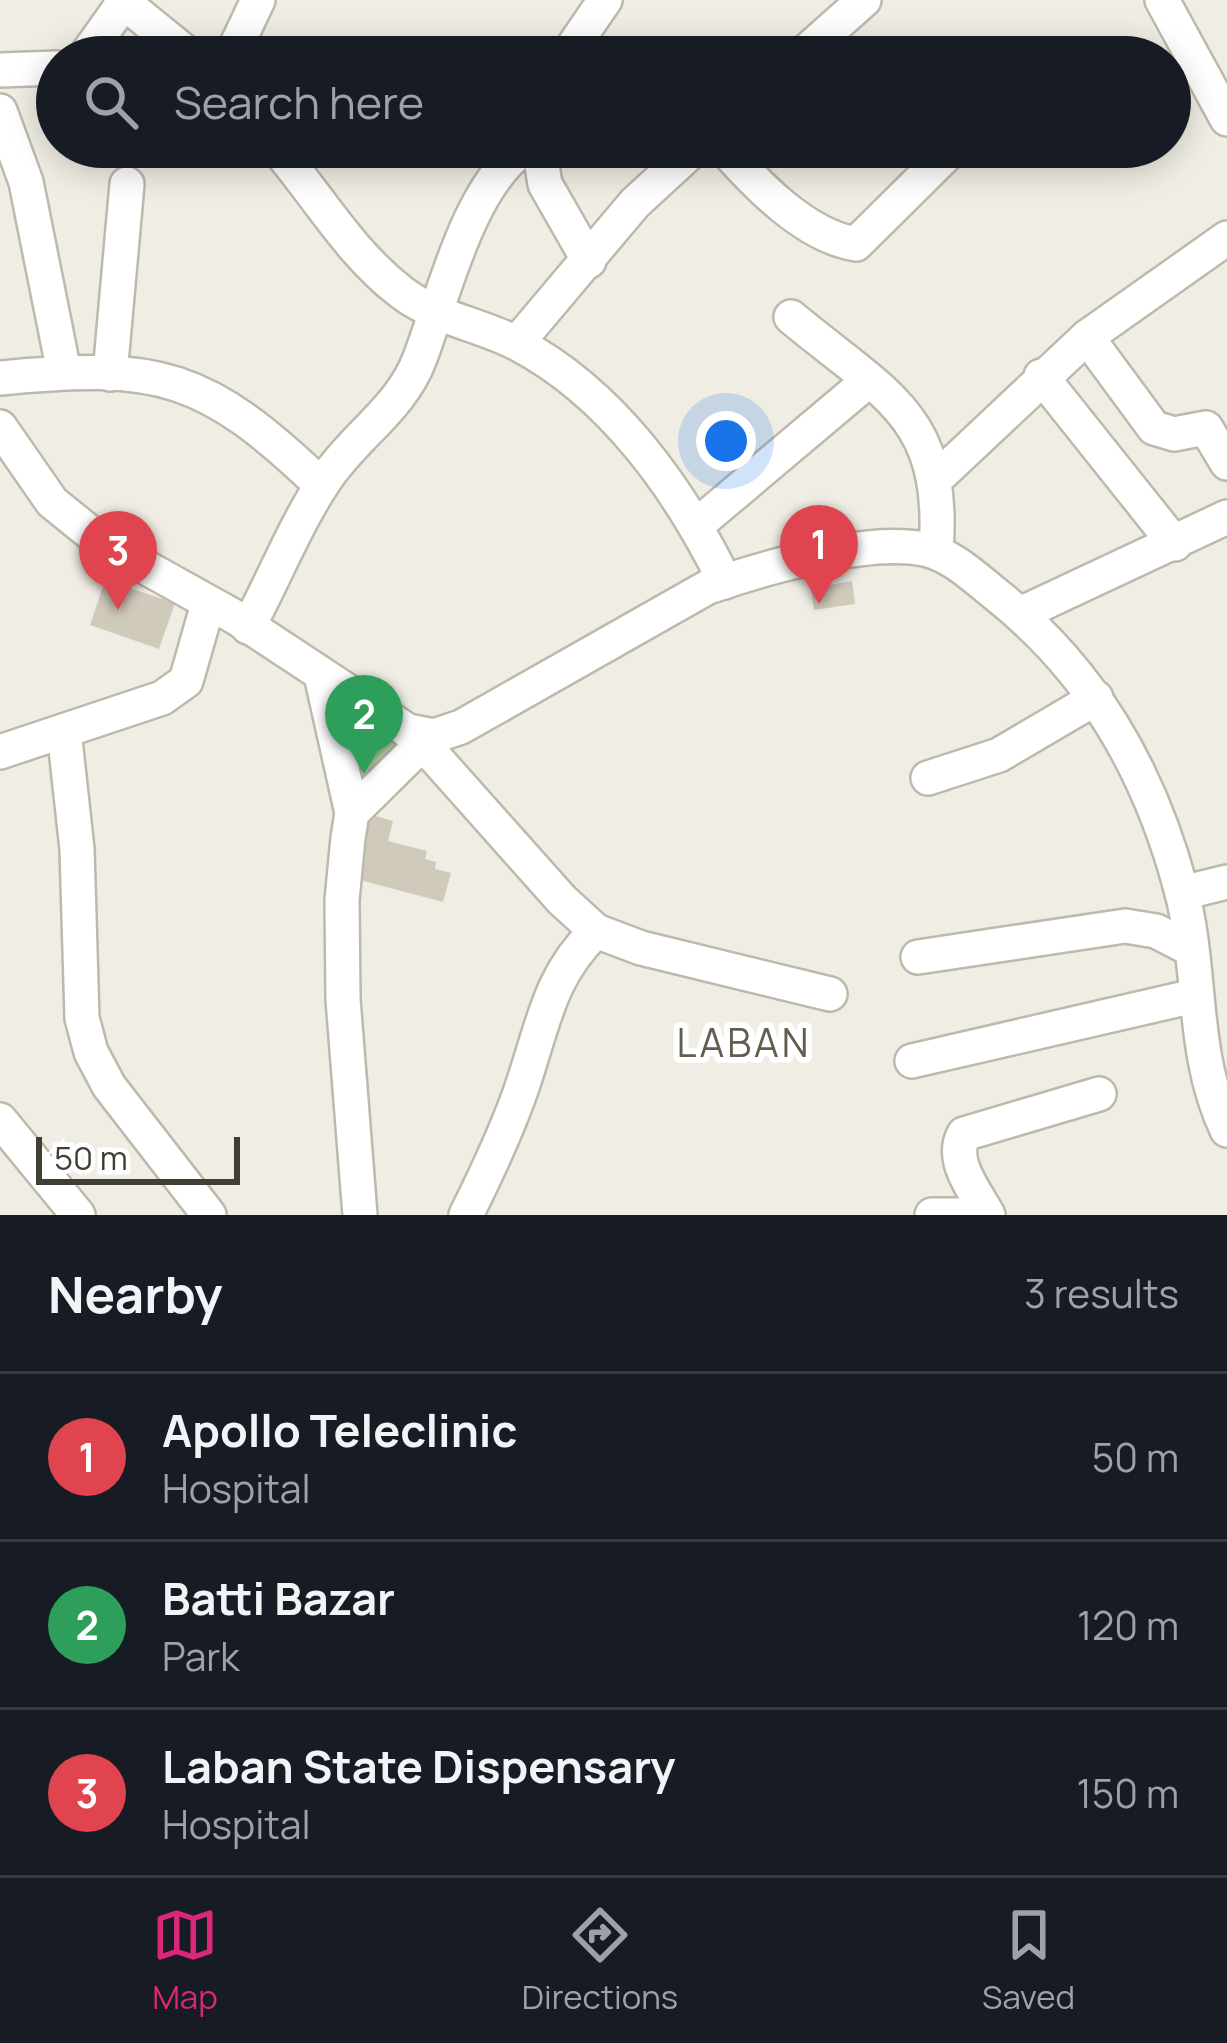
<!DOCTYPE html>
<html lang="en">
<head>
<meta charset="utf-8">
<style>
	:root { --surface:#171b24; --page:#20242c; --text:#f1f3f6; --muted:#9ea1a6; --line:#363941; --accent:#db2777 }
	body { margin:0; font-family:Manrope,sans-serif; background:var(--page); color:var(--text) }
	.scale { position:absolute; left:36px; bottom:30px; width:204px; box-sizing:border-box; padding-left:12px; border:6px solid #413e35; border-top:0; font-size:33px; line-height:42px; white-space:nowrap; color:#413e35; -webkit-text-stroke:9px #fff; paint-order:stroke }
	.you { position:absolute; left:726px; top:441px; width:42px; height:42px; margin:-30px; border:9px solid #fff; border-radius:50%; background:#1a73e8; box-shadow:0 0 0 18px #1a73e833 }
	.badge { display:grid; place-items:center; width:78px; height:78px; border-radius:50%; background:var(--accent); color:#fff; font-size:39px; font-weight:700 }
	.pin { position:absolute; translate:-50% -99px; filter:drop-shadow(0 3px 6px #0008) }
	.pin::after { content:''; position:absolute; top:63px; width:42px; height:36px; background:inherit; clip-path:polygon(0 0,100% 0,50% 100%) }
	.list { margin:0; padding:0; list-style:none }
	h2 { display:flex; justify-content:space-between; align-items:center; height:156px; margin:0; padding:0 48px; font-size:51px }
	h2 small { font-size:39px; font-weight:400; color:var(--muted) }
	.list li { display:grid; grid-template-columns:78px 1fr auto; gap:36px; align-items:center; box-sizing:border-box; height:168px; padding:0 48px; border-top:3px solid var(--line) }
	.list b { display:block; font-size:45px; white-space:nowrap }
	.list p { margin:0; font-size:39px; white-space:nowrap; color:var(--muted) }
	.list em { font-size:39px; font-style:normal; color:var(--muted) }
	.icon { flex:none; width:66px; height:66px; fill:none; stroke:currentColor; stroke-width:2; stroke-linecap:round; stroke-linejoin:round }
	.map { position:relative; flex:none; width:1227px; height:1215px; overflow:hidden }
	.search { position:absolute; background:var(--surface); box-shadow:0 6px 30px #0003; left:36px; right:36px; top:36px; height:132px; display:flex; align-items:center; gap:30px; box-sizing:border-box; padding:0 42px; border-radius:66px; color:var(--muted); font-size:45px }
	.sheet { height:660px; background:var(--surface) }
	nav { display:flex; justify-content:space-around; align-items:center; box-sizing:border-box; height:168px; border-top:3px solid var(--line); background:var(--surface); font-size:33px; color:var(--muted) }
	nav a { display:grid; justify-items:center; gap:6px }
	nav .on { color:var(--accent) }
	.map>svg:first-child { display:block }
	.green { fill:#c5e0b1 }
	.building { fill:#d0cabb }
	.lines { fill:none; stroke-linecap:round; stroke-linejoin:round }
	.minor-casing { stroke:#bdb9ab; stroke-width:38 }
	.minor { stroke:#fff; stroke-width:33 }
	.labels { text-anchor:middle; stroke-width:12; stroke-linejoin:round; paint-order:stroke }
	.neighbourhood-label { font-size:39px; letter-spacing:3px; fill:#635d4d; stroke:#fff }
</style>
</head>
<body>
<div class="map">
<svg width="1227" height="1215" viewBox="0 0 1227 1215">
	<rect width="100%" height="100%" fill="#f0eee4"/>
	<path class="green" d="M333,708l74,43 -53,47z"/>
	<g class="building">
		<path d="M105,580l70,23 -16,46 -69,-24z"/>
		<path d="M852,581l3,23 -41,6 -3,-22z"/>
		<path d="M369,814l24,7 -5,20 39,10 -2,8 11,3 -1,7 16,4 -8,29 -91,-24z"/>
	</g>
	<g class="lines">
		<defs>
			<g id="minor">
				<path d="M121,0l70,57"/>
				<path d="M1162,0l65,119"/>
				<path d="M85,57l39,-55"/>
				<path d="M231,57l27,-57"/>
				<path d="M566,57l39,-57"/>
				<path d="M800,57l64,-57"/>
				<path d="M0,70l57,-2"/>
				<path d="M0,111l26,71 38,190"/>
				<path d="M276,147c42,49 73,105 125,145 35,27 79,32 117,52 93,49 162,145 207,238"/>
				<path d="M539,147l6,37 44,77"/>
				<path d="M723,147c33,37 82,89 133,97l98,-97"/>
				<path d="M791,317c96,80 155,98 145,235"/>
				<path d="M1087,337l67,91 20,6 32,-6 21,35"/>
				<path d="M517,343l118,-140 61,-56"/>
				<path d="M110,374l17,-190"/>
				<path d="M1041,376l134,168"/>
				<path d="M0,378c159,-16 206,-3 321,107"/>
				<path d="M0,427l52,75 52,42 131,73 173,114 26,5 27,-9 247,-140c56,-19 157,-49 216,-38 27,6 48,26 69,43 98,77 156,177 188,297 22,81 9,163 46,241"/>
				<path d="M937,478l150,-141 140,-99"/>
				<path d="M697,525l171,-144"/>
				<path d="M1020,614l207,-97"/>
				<path d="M248,627c26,-48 47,-102 77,-147 30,-45 76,-71 95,-122 24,-63 48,-171 105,-211"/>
				<path d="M321,675l31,138"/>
				<path d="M64,731l13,118 5,169 9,34 18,34 100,129"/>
				<path d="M424,745l138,155 34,31 45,17 189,46"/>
				<path d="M0,752l162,-54 24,-17 22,-77"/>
				<path d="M928,778l71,-23 97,-57"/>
				<path d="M1182,893l45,-11"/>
				<path d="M918,957l207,-31 31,5 33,17"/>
				<path d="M912,1061l282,-65"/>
				<path d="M0,1120l78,95"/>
				<path d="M360,1215l-17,-216 -1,-99 6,-62 4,-25 78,-77"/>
				<path d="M466,1215c22,-44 44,-90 59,-137 19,-58 26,-104 71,-147"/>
				<path d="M932,1215h30"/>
				<path d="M988,1215c-13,-24 -39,-55 -24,-81l135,-40"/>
			</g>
		</defs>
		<use href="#minor" class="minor-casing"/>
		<use href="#minor" class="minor"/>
	</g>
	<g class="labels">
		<g class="neighbourhood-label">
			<text x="744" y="1057">LABAN</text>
		</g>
	</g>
</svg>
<div class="scale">50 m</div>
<div class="you"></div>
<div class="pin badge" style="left:819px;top:604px;background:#e0444e">1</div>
<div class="pin badge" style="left:364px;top:774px;background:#2e9e5b">2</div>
<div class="pin badge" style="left:118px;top:610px;background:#e0444e">3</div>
<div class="search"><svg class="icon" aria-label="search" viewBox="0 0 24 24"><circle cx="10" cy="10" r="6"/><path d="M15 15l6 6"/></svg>Search here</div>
</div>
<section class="sheet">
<h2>Nearby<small>3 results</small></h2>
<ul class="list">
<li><span class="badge" style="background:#e0444e">1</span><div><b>Apollo Teleclinic</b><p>Hospital</p></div><em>50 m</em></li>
<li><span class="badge" style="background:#2e9e5b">2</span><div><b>Batti Bazar</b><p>Park</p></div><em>120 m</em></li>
<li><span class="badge" style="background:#e0444e">3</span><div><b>Laban State Dispensary</b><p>Hospital</p></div><em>150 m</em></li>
</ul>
</section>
<nav>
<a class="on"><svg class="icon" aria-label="map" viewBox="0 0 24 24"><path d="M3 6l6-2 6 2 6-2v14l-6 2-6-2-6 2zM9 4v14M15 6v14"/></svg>Map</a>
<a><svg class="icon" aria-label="directions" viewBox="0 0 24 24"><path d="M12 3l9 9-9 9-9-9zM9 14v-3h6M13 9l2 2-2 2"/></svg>Directions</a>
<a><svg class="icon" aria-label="saved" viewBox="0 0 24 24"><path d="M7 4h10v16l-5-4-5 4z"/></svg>Saved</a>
</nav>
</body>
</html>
